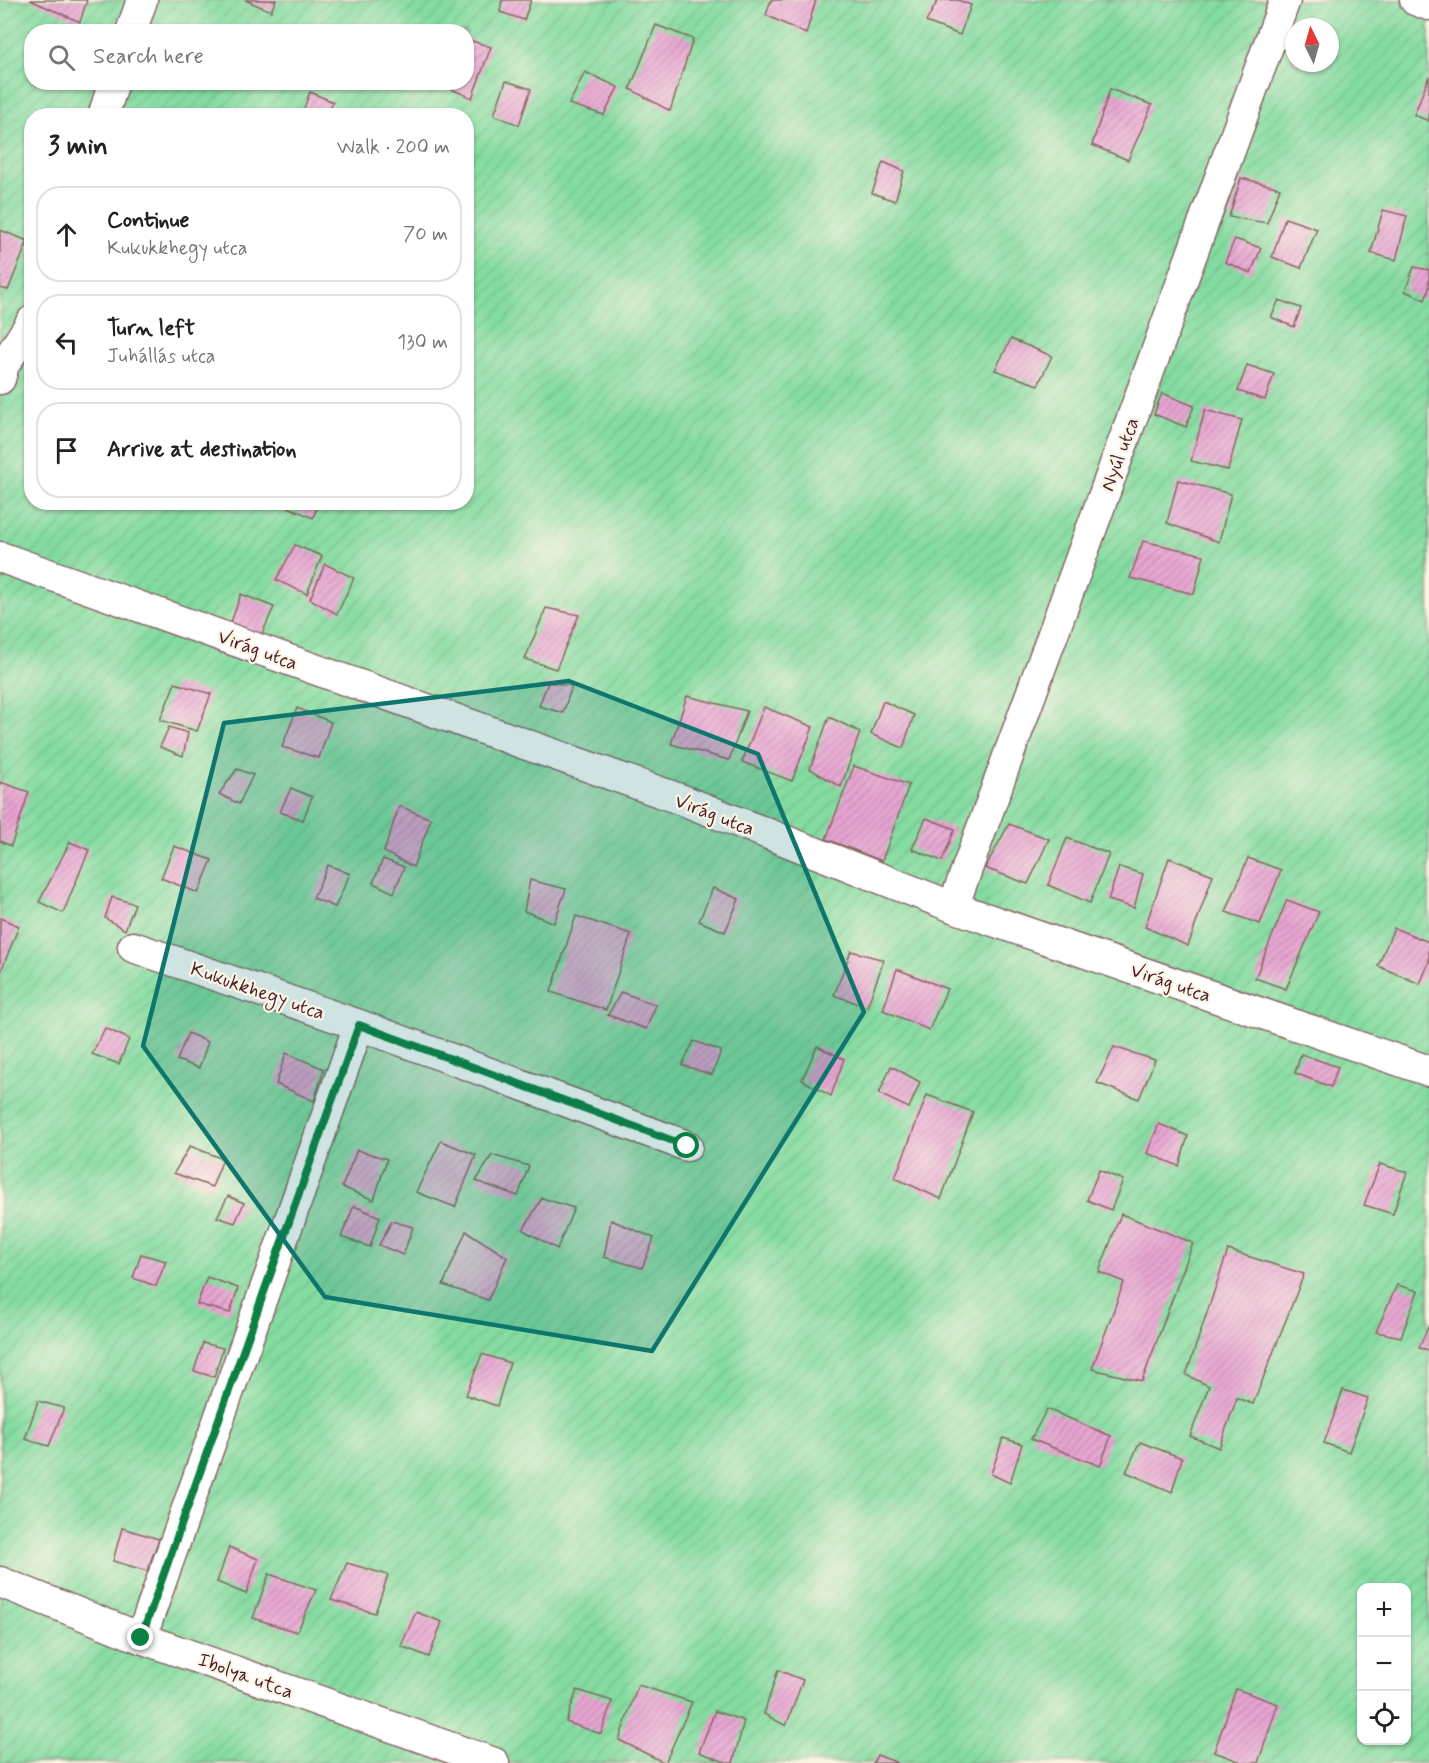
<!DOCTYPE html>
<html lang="en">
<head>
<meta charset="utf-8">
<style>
	:root { --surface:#fff; --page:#f2f2f2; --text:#222; --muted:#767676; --line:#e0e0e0 }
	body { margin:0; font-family:Mynerve,sans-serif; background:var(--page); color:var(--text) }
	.controls { position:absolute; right:18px; bottom:18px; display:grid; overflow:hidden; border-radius:12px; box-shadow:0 2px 4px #0004 }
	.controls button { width:54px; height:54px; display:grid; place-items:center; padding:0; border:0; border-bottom:2px solid var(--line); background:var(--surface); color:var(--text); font:30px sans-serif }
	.compass { position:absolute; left:1285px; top:18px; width:54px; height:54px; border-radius:50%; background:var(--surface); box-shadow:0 2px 4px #0004; rotate:355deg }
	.stop { position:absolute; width:18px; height:18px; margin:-14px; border:4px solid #0b8043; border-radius:50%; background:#fff }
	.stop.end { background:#0b8043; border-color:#fff; box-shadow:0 2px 6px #0008 }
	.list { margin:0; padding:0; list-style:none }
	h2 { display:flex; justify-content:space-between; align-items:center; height:78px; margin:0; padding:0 24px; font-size:26px }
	h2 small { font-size:20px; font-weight:400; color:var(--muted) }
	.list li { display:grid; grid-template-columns:39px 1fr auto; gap:18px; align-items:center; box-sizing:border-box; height:96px; margin:0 12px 12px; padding:0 12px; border:2px solid var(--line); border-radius:24px }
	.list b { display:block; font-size:22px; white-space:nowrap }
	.list p { margin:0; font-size:20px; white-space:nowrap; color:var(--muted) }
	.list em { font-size:20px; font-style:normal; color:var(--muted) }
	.icon { flex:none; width:33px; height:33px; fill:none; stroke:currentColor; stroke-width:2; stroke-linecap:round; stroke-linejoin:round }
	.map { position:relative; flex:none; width:1429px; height:1763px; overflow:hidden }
	.search { position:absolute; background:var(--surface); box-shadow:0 2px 4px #0004; left:24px; top:24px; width:450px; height:66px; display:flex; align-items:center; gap:15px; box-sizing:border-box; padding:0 21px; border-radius:24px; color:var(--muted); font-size:22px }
	.panel { position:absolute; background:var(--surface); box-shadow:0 2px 4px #0004; left:24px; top:108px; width:450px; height:402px; border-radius:24px }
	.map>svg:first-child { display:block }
	.garden { fill:url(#garden-furrows); stroke:#677e66; stroke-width:1.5; fill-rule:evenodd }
	.building { fill:url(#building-hatch) }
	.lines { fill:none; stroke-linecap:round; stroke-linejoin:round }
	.minor-casing { stroke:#876564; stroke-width:33 }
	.minor { stroke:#fff; stroke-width:30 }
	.route { stroke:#0b8043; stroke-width:8 }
	.marked { fill:#0f766e; fill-opacity:0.2; stroke:#0f766e; stroke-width:4.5; stroke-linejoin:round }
	.labels { text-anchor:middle; stroke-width:4.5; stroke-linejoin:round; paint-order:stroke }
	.street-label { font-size:20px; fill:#4a1f2b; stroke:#fcf5e5 }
</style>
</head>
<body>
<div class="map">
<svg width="1429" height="1763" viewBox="0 0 1429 1763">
	<defs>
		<pattern id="garden-furrows" width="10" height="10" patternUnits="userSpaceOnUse" patternTransform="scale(1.5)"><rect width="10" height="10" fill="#84dca1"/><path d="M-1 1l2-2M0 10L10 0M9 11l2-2" fill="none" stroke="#74bc8b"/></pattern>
		<pattern id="building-hatch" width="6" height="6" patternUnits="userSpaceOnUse" patternTransform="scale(1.5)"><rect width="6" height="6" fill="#e8a5d3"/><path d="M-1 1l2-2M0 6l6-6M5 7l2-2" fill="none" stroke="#be86ab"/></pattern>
	</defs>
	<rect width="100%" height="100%" fill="#fcf5e5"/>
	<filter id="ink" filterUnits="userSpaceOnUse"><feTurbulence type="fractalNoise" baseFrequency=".0167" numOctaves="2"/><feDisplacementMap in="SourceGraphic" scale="12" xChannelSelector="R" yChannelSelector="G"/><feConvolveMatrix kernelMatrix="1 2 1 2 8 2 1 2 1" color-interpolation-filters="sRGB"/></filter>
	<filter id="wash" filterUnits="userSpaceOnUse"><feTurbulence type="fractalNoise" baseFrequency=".008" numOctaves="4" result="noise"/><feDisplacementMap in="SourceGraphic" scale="24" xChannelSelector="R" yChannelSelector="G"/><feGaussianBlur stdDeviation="1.35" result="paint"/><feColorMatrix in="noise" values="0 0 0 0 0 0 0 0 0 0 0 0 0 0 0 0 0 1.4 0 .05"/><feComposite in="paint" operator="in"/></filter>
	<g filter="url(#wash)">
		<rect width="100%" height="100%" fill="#f7e6ce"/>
		<path class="garden" d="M0,0h1429v1763h-1429zM1294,27h36v36h-36zM32,32h434v50h-434zM32,116h434v386h-434zM1362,1588h44v152h-44z"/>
		<g id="blocks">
			<g class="building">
				<path d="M30,0h57l-7,22z"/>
				<path d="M245,0h31l-5,11z"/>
				<path d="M502,0h29l-7,20 -24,-8z"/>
				<path d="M771,0h45l-10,34 -40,-19z"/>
				<path d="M938,0h20l13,5 -11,30 -34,-13z"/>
				<path d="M656,25l37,14 -23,72 -40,-22z"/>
				<path d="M466,39l25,8 -19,51 -37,-16h31z"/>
				<path d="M585,72l33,15 -14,28 -35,-11z"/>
				<path d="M1429,76v45l-15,-6z"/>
				<path d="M506,81l25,8 -12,36 -25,-10z"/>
				<path d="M1110,89l42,16 -24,55 -36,-15z"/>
				<path d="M310,92l23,10 -6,14h-26z"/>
				<path d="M883,162l21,9 -9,30 -23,-8z"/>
				<path d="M1241,178l39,10 -13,35 -38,-6z"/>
				<path d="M1383,210l24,6 -11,44 -25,-7z"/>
				<path d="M1285,218l32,11 -16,39 -29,-11z"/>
				<path d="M0,230l28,11 -20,49 -8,-2z"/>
				<path d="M1235,239l26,9 -10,25 -26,-11z"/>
				<path d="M1414,267l15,3v18l-4,12 -20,-9z"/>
				<path d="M1279,300l22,8 -7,19 -23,-10z"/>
				<path d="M1011,339l41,17 -14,29 -43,-15z"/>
				<path d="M1247,365l27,9 -9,26 -27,-9z"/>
				<path d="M1162,393l32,13 -8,21 -32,-13z"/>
				<path d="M1205,410l37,10 -14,50 -37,-9z"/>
				<path d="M1178,480l53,14 -12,48 -52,-19z"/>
				<path d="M277,502h42l-6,16z"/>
				<path d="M1143,541l61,14 -10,39 -64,-16z"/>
				<path d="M295,545l27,11 -15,38 -31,-14z"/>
				<path d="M325,564l29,14 -17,36 -27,-15z"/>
				<path d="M241,594l33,13 -13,29 -31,-11z"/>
				<path d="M546,608l33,7 -23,54 -31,-10z"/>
				<path d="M548,682l24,4 -9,27 -24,-7z"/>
				<path d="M175,683l36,11 -14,37 -37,-11z"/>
				<path d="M687,696l60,15 -18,49 -58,-16z"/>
				<path d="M883,701l31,14 -11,33 -32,-14z"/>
				<path d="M764,707l49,20 -21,54 -50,-19z"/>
				<path d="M297,708l34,14 -12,36 -37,-11z"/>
				<path d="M829,717l31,15 -19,55 -31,-18z"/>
				<path d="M169,727l19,6 -5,23 -23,-9z"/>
				<path d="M854,766l55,19 -27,76 -56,-22z"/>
				<path d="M237,769l16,6 -14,29 -20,-10z"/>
				<path d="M0,782l29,10 -18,54 -11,-5z"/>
				<path d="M291,788l21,9 -9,23 -23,-8z"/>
				<path d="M399,806l32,13 -18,48 -29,-15z"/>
				<path d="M926,818l29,11 -13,32 -30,-12z"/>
				<path d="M1009,824l40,15 -21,45 -43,-16z"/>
				<path d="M1067,838l42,16 -19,49 -42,-18z"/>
				<path d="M70,842l19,8 -26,63 -24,-11z"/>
				<path d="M174,846l38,14 -14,33 -37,-15z"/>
				<path d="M1169,858l44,17 -25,71 -43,-19z"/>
				<path d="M1248,858l33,12 -21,54 -34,-12z"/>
				<path d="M383,859l21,8 -10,26 -21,-10z"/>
				<path d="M328,865l22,9 -15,33 -22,-9z"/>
				<path d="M1119,867l24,7 -9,34 -26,-8z"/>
				<path d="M530,880l36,9 -12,34 -30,-12z"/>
				<path d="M713,888l26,11 -14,33 -26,-11z"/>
				<path d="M112,897l23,7 -10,26 -20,-12z"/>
				<path d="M1287,900l32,12 -33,77 -31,-11z"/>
				<path d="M576,916l55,18 -25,76 -55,-18z"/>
				<path d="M0,918l19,8 -19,48z"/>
				<path d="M1394,928l35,14v20l-9,22 -42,-18z"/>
				<path d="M851,951l33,9 -17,47 -33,-12z"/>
				<path d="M897,969l50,20 -18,41 -46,-20z"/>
				<path d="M621,992l35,13 -10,24 -38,-14z"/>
				<path d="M105,1028l24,11 -10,25 -27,-10z"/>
				<path d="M188,1033l20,9 -9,26 -22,-8z"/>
				<path d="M694,1041l27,10 -9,24 -30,-10z"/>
				<path d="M817,1046l27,13 -13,37 -29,-16z"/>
				<path d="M1114,1047l41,13 -16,39 -42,-16z"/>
				<path d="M286,1053l38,16 -10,32 -38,-17z"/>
				<path d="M1301,1054l37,13 -7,20 -36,-14z"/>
				<path d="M891,1066l29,16 -11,26 -30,-14z"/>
				<path d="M927,1095l46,17 -32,87 -46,-21z"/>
				<path d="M1159,1124l29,12 -9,30 -32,-13z"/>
				<path d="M441,1141l35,14 -21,52 -39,-15z"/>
				<path d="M190,1146l33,13 -11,28 -38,-14z"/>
				<path d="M357,1150l30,9 -13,41 -32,-13z"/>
				<path d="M492,1155l37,11 -11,30 -42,-15z"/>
				<path d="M1380,1164l27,8 -14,42 -29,-9z"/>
				<path d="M1099,1170l24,10 -12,30 -24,-10z"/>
				<path d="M228,1196l16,7 -9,20 -18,-6z"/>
				<path d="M542,1198l32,10 -17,41 -34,-19z"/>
				<path d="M354,1206l26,11 -10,30 -29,-10z"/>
				<path d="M1121,1214l72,29 -51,138 -50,-12 32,-87 -25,-10z"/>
				<path d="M611,1220l43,18 -12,30 -38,-11z"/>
				<path d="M392,1221l21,6 -10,28 -24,-10z"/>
				<path d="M466,1231l41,26 -19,43 -45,-15z"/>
				<path d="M1228,1250l76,24 -51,130 -16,-6 -18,50 -29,-12 19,-50 -23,-11z"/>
				<path d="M141,1254l25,7 -10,25 -23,-8z"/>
				<path d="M207,1277l31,11 -8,25 -33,-9z"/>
				<path d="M1397,1285l21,6 -17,46 -25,-5z"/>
				<path d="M1429,1325v25l-10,-2z"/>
				<path d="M203,1343l20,5 -9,29 -20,-6z"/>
				<path d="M482,1354l28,9 -13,43 -31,-11z"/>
				<path d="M1343,1390l25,8 -19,54 -25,-9z"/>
				<path d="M38,1401l26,7 -15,38 -24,-7z"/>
				<path d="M1047,1409l64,27 -11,30 -69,-27z"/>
				<path d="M1003,1438l19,6 -12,39 -19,-9z"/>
				<path d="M1140,1442l42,16 -10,34 -46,-20z"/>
				<path d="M122,1528l37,11 -12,32 -34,-10z"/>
				<path d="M229,1547l29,12 -12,35 -29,-12z"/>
				<path d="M347,1563l41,12 -13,38 -44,-13z"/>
				<path d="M269,1574l47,16 -19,42 -44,-14z"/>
				<path d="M416,1612l26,10 -13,35 -28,-11z"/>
				<path d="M778,1670l25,10 -17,46 -22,-12z"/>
				<path d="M638,1685l54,17 -27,61 -46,-23z"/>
				<path d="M1236,1689l42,15 -20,59h-14l-30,-11z"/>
				<path d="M577,1690l35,11 -11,33 -35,-12z"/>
				<path d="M715,1711l29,10 -11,42h-5l-29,-11z"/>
				<path d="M877,1755l21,8h-25z"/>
			</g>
		</g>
	</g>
	<g filter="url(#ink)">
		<use href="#blocks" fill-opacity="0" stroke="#876564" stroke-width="1.5"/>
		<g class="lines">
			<defs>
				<g id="minor">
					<path d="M1415,0l14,5"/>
					<path d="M131,32l11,-32"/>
					<path d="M103,116l11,-34"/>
					<path d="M0,379l4,-14 28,-44"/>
					<path d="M0,557l685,244 268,106 476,164"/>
					<path d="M953,907l332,-907"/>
					<path d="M133,947l226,78 328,121"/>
					<path d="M0,1582l141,56 353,125"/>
					<path d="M141,1638l218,-613"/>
				</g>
			</defs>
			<use href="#minor" class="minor-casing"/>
			<use href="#minor" class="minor"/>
		</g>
	</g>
	<g class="lines" filter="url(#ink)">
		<path class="route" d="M141,1638l218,-613 328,121"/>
	</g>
	<path class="marked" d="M569,681l189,73 106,258 -212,339 -327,-54 -182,-251 81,-323z"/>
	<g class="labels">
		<g class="street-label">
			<text transform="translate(1119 454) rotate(-70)" y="7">Nyúl utca</text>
			<text transform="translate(258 649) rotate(20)" y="7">Virág utca</text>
			<text transform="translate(715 814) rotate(21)" y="7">Virág utca</text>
			<text transform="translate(1171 982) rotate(19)" y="7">Virág utca</text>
			<text transform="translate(258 990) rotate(19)" y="7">Kukukkhegy utca</text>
			<text transform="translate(246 1675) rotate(20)" y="7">Ibolya utca</text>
		</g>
	</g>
</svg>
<div class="controls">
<button>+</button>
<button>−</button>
<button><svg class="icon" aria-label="locate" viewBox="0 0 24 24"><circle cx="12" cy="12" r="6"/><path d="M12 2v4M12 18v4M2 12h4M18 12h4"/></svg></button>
</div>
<svg class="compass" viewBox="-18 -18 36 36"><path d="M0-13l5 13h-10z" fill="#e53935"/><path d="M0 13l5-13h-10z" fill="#767676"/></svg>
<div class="stop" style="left:687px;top:1146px"></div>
<div class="stop end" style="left:141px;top:1638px"></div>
<div class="search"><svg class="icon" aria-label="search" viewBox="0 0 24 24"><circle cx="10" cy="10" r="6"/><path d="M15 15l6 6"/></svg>Search here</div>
<section class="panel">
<h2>3 min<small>Walk · 200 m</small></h2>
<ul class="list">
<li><svg class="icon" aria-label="ahead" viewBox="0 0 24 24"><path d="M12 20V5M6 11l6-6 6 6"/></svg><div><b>Continue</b><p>Kukukkhegy utca</p></div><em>70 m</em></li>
<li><svg class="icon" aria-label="left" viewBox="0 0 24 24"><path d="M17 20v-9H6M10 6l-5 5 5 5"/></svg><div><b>Turn left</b><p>Juhállás utca</p></div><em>130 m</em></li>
<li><svg class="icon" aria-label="arrive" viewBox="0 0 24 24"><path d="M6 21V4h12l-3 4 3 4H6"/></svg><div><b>Arrive at destination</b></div></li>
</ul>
</section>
</div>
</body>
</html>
